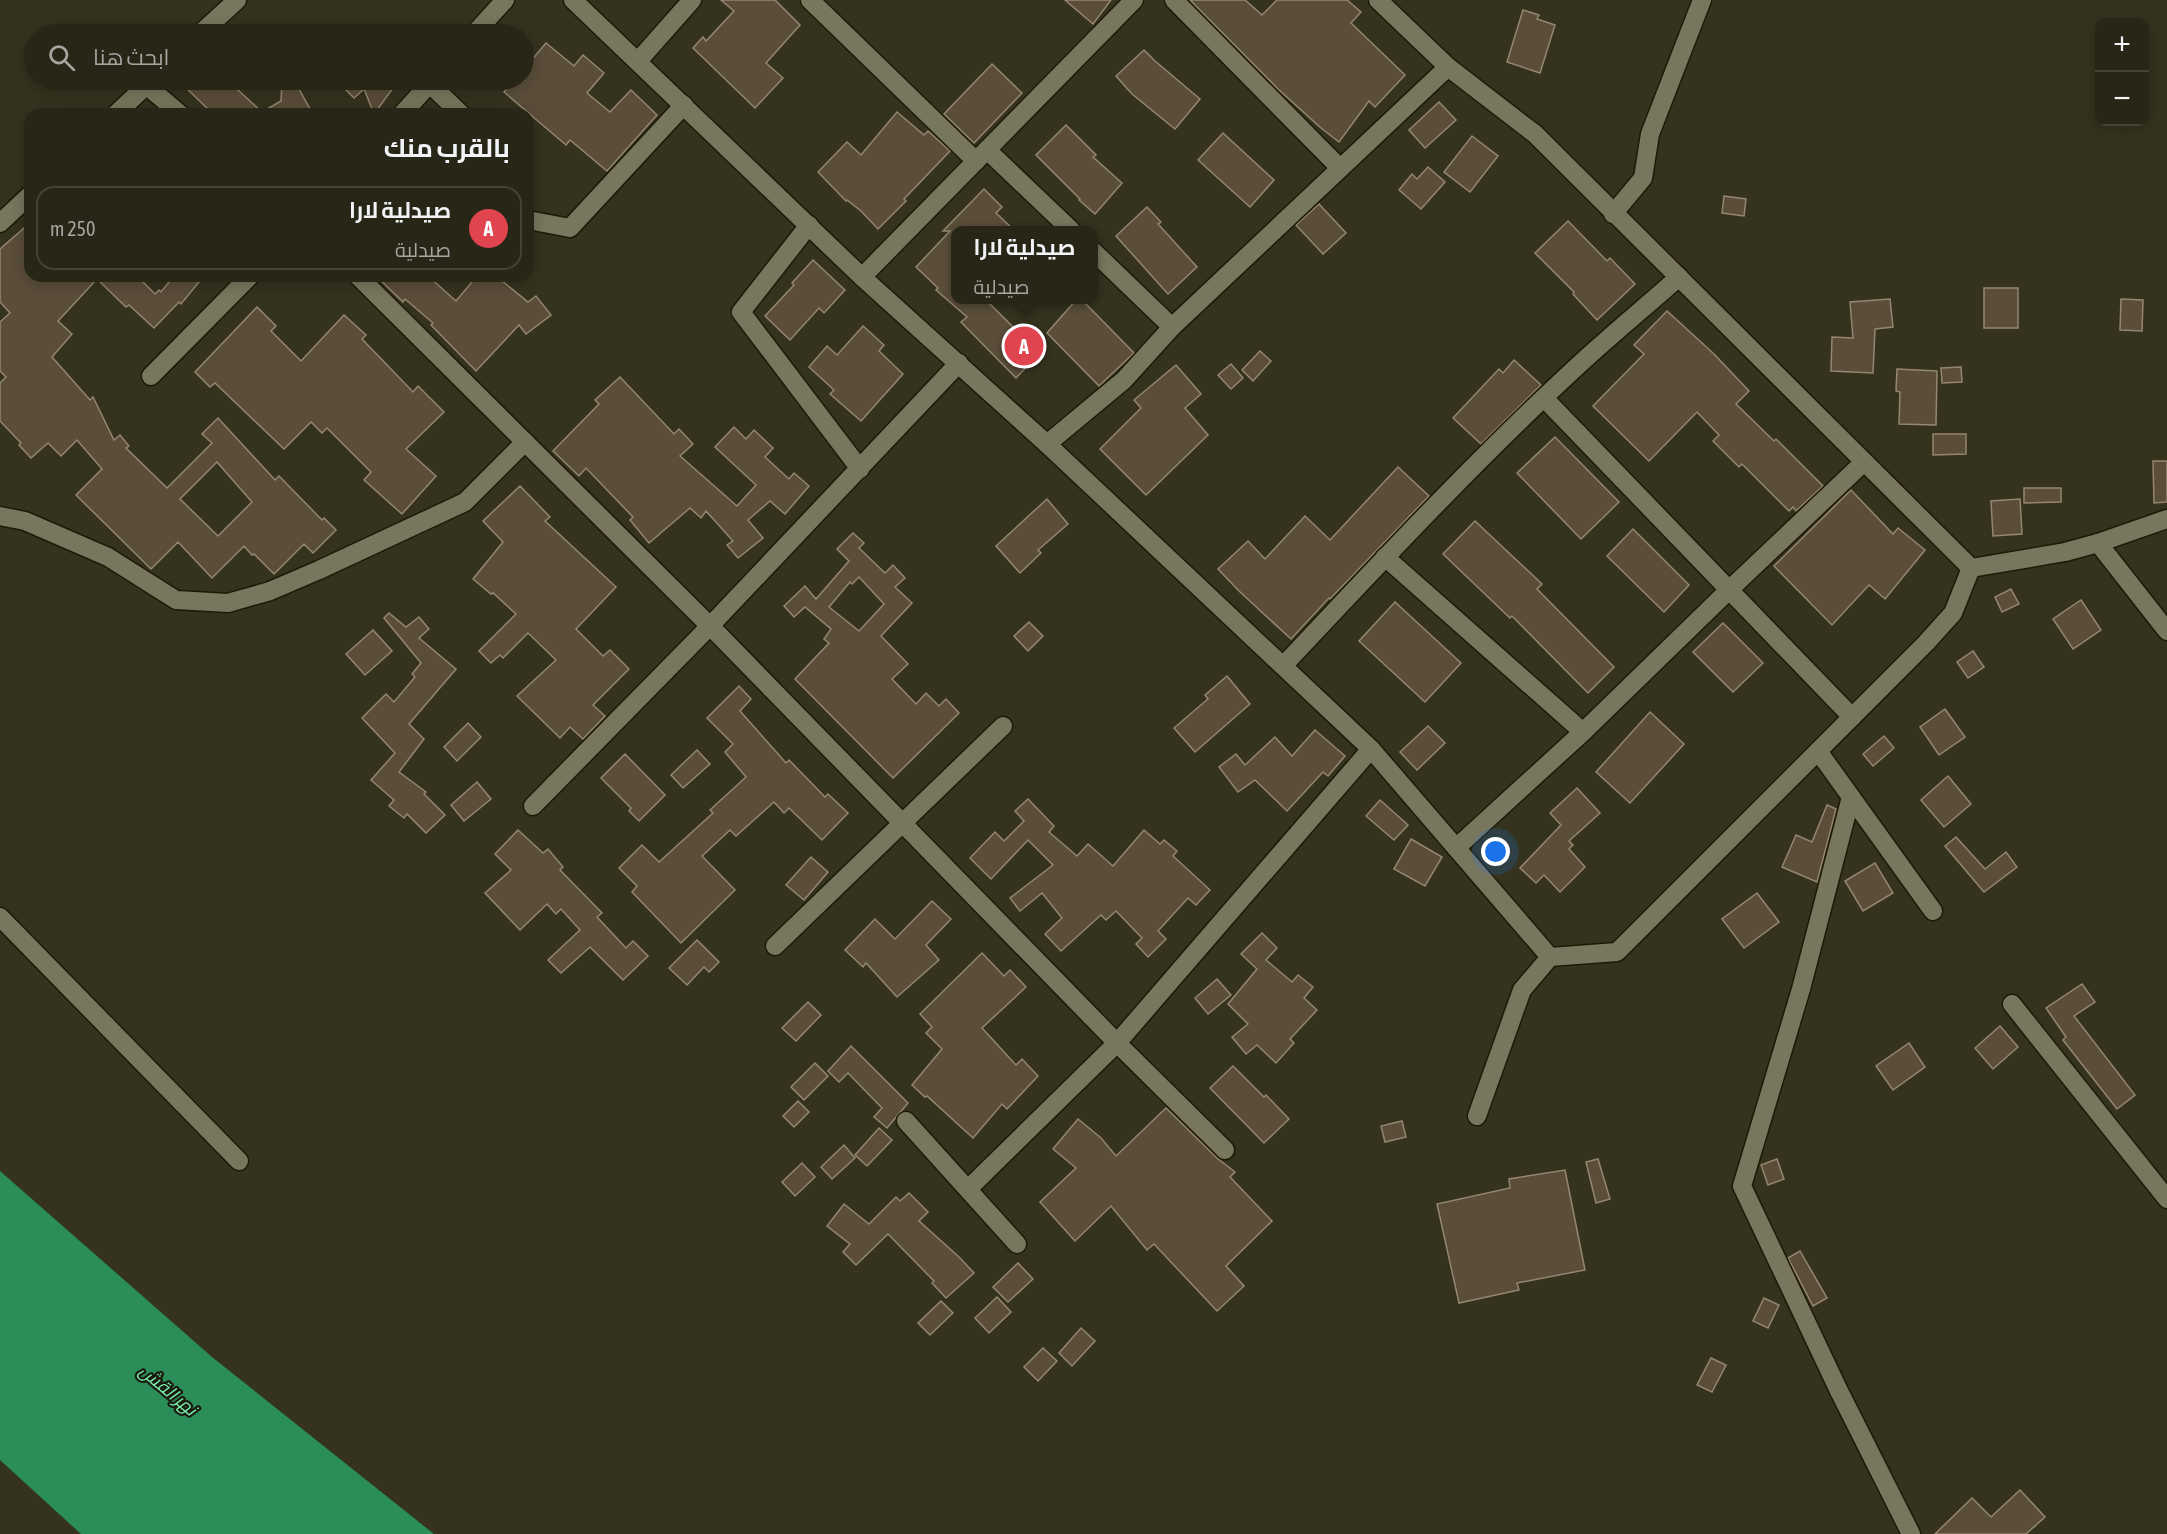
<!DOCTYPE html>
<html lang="ar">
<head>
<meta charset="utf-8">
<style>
	:root { --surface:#282616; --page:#343223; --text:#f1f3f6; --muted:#a5a5a1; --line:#444335; --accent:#db2777 }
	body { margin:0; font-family:"Asap Condensed",Cairo,sans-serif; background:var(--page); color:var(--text); direction:rtl }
	.controls { position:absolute; right:18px; top:18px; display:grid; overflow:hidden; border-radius:12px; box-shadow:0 3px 15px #0003 }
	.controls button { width:54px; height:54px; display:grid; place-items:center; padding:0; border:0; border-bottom:2px solid var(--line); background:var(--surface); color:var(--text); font:30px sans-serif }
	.you { position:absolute; left:1496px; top:852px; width:21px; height:21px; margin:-15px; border:4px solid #fff; border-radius:50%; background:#1a73e8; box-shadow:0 0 0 9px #1a73e833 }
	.badge { display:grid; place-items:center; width:39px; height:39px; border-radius:50%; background:var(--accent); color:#fff; font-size:20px; font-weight:700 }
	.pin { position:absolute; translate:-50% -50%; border:3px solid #fff; box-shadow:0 2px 6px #0006 }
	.popup { position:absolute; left:951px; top:226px; width:147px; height:78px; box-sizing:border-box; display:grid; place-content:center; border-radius:12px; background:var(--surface); filter:drop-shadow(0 2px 4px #0005); font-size:20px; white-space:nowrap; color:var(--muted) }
	.popup b { font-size:22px; color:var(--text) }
	.popup::after { content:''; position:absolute; left:50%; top:100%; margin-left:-12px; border:12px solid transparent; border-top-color:var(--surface) }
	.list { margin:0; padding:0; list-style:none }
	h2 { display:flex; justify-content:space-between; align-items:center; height:78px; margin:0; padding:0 24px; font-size:26px }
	h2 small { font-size:20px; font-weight:400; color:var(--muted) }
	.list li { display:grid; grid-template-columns:39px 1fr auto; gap:18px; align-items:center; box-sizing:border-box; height:84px; margin:0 12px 12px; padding:0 12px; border:2px solid var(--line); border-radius:18px }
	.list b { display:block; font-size:22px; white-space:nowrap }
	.list p { margin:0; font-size:20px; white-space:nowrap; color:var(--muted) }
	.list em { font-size:20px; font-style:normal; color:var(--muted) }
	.icon { flex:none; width:33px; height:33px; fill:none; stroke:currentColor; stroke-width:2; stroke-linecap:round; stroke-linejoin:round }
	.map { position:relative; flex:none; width:2167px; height:1534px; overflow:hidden; direction:ltr }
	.search { position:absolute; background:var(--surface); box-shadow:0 3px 15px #0003; left:24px; top:24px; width:510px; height:66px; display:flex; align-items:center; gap:15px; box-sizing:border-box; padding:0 21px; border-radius:33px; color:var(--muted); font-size:22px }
	.panel { position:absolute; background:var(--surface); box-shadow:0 3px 15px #0003; left:24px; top:108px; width:510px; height:174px; border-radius:18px; direction:rtl }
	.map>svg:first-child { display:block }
	.water { fill:#2b8d57 }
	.building { fill:#5a4d3a; stroke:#958672; stroke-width:1.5; fill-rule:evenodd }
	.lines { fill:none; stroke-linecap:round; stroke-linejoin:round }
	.minor-casing { stroke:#1d1a06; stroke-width:21 }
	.minor { stroke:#79765f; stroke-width:18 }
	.labels { text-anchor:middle; stroke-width:4.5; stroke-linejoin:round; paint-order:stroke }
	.water-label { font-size:18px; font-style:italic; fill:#78f2a7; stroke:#1b1a11 }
</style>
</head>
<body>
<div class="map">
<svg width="2167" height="1534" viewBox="0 0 2167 1534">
	<rect width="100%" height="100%" fill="#35331e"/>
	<path class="water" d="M0,1171l212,186 222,177h-353l-81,-74z"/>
	<g class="building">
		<path d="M721,0h54l25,25 -34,38 17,15 -28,30 -62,-60 10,-11 3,4 28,-30z"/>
		<path d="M1065,0h46l-18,24z"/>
		<path d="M1190,0h55l17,15 15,-15h70l14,12 -10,11 54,52 -30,32 -6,-6 -30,41 -18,-14 -43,-39z"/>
		<path d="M1523,10l16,5 -2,4 18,6 -15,48 -33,-11z"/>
		<path d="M546,43l28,23 9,-11 21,18 -17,20 23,19 21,-22 26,25 -50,56 -37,-31 -4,5 -62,-53 11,-12h9v-11z"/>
		<path d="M1144,50l11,11 45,38 -25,30 -43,-35 -16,-18z"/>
		<path d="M992,64l30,29 -48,50 -30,-29z"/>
		<path d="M178,80h49l35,32 19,-11 1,-21h12l16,29 -9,5h-88z"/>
		<path d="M336,80h63l-25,34 -10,-25 -10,9z"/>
		<path d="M1439,102l17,18 -31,28 -16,-18z"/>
		<path d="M897,112l27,23 4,-4 22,20 -46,48 2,2 -28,28 -17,-18 -14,-11 -1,1 -28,-29 29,-30 14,13z"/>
		<path d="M1066,125l30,30 -3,2 29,26 -27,31 -16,-14 1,-1 -44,-44z"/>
		<path d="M1223,133l51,47 -24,27 -52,-47z"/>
		<path d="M1472,136l26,20 -28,36 -26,-20z"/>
		<path d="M1428,167l17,15 -24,27 -22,-19 13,-16 5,5z"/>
		<path d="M984,189l18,18 -6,6 19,18h-60v69h31l29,29 4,-4 25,24 -28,29 -55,-56 6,-5 -31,-27 2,-2 -22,-21 34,-36h-7z"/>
		<path d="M1724,196l22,3 -2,17 -22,-3z"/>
		<path d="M1319,204l27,29 -23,21 -27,-29z"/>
		<path d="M1147,207l14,15 -3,2 39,43 -29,27 -52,-58z"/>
		<path d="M1568,221l39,40 3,-3 25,26 -38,36 -24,-26 1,-2 -39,-39z"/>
		<path d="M30,223v53h107l18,18 4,-4 2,2 13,-16h30l-23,28 -2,-2 -25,26 -25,-23 -3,2 -29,-28 -39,42 14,13 -20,23 38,43 3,-3 21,43 6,-5 9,11 -3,2 41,40 45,-45 -10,-9 16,-16 57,62 4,-4 43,44 2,-2 12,12 -23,23 -9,-9 -30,30 -20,-20 -2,1 -8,-9 -32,32 -34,-36 -27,27 -75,-74 26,-26 -25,-29 -16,16 -13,-13 -17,15 -12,-13 2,-2 -21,-22v-38l6,-6 -6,-6v-49l10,-9 -10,-11v-53zM217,462l35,40 -34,34 -38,-37z"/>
		<path d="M813,260l32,30 -21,23 -5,-5 -29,32 -25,-24 29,-31 -2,-2z"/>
		<path d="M376,276h52l28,25 21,-25h19l32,26 8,-6 15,19 -25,19 -7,-9 -43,46 -45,-46 2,-2 -28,-24 -2,3z"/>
		<rect x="1984" y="288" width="34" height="40"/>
		<path d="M1890,299l3,28 -18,2 -2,44 -42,-2 1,-34 21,1 -3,-36z"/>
		<path d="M2121,299l22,1 -1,31 -22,-1z"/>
		<path d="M1076,300h5l4,3 49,50 -35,33 -52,-53z"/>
		<path d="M257,307l19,19 -5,5 30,30 43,-46 22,20 -4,4 51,53 5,-6 26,26 -38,37 30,27 -34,38 -38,-34 7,-8 -44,-44 -5,5 -11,-11 -27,27 -69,-66 -5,4 -15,-15z"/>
		<path d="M1667,311l47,43 35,37 -13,13 38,37 2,-2 47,47 -27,25 -3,-4 -4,4 -47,-47 -3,3 -26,-26 6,-6 -22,-23 -48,49 -56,-55 51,-52 -10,-9z"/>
		<path d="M863,326l21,19 -5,6 24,23 -42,47 -31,-27 4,-4 -25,-23 18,-21 10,9z"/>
		<path d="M1260,351l11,10 -18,20 -11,-11z"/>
		<path d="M1514,360l27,25 -60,59 -28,-26 46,-49 4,4z"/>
		<path d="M1231,364l12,14 -12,11 -13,-14z"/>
		<path d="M1176,365l25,29 -16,14 23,27 -62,60 -46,-46 41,-41 -7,-8z"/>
		<path d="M1961,367l1,15 -20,1 -1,-15z"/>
		<path d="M1897,369l40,2 -1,54 -37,-1 1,-32 -4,-1z"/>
		<path d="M620,377l54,57 5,-5 14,15 -13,12 57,50 19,-21 -41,-38 19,-20 12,12 8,-9 19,18 -8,9 24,22 5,-6 15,13 -24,28 -15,-13 -22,19 15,18 -25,20 -11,-13 6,-4 -27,-30 -5,7 -11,-10 -41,35 -19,-23 3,-3 -47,-49 -7,8 -26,-25 46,-47 -4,-4z"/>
		<path d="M1933,434h33v20l-33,1z"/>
		<path d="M1555,437l64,65 -38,37 -64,-66z"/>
		<path d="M2153,461h14v41l-13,1z"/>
		<path d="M1398,467l31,29 -99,103 -1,-1 -38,41 -52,-48 -21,-22 30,-28 17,18 40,-43 25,24z"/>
		<path d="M520,486l30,31 -5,4 71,66 -40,42 27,27 7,-6 19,19 -36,36 12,11 -22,23 -13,-12 -10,11 -43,-42 39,-36 -28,-27 -25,25 -3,-3 -9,8 -12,-12 37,-37 -23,-21 -2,1 -18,-15 30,-37 -20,-21z"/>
		<path d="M2024,488h37v14l-37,1z"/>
		<path d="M1851,490l42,44 5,-6 27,22 -40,49 -16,-14 -37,40 -58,-59z"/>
		<path d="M1047,499l21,25 -30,26 3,3 -21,20 -24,-27z"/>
		<path d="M2020,499l2,35 -29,2 -2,-35z"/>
		<path d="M1475,521l67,63 -5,5 77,78 -26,26 -76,-77 -2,2 -67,-64z"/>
		<path d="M1633,529l56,56 -25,27 -57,-56z"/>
		<path d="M853,533l11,10 -5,5 26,25 8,-8 12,13 -10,9 17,16 -31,33 27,28 -16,15 24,25 10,-11 13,13 7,-7 13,14 -66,65 -98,-99 34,-36 -5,-4 7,-10 -26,-22 -11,10 -10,-11 21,-20 11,13 33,-38 -12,-12zM859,577l25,27 -25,27 -30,-24 21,-25 2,2z"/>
		<path d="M2011,589l8,15 -17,8 -7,-15z"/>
		<path d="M2081,600l20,30 -28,19 -20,-30z"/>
		<path d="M1395,602l66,61 -36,39 -66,-61z"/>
		<path d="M389,613l17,14 13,-10 10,12 -10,9 37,31 -47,55 15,15 -25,33 27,20 -2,2 21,21 -19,18 -19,-19 -3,4 -15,-12 5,-6 -23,-20 24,-27 -33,-35 24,-24 8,8 21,-25 -3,-3 9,-11 -37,-45z"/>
		<path d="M1029,622l14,14 -15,15 -14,-15z"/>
		<path d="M1723,623l40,40 -30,29 -40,-40z"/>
		<path d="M373,630l19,21 -27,24 -19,-21z"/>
		<path d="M1973,651l11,16 -16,11 -11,-16z"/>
		<path d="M1227,676l23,28 -55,48 -21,-24 34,-29 -3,-4z"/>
		<path d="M739,686l12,13 -11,12 46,52 3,-3 36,37 3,-3 20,19 -26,27 -33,-32 -5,5 -10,-11 -38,34 -6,-6 -28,26 33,34 -54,53 -49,-51 5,-6 -18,-18 23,-23 17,17 54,-49 -3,-3 36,-33 -21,-25 8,-8 -26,-26z"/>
		<path d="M1945,709l20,28 -26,18 -19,-28z"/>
		<path d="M1650,712l34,32 -54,59 -34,-31z"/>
		<path d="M468,723l13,14 -24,24 -13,-14z"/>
		<path d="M1428,726l17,17 -28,27 -17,-18z"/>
		<path d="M1315,730l30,26 -17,20 -5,-4 -36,39 -32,-31 -17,12 -19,-25 17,-13 9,11 30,-28 17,19z"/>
		<path d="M1884,736l10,12 -21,18 -10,-12z"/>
		<path d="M697,750l13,14 -27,24 -12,-13z"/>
		<path d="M625,754l40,41 -26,26 -10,-10 2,-3 -30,-30z"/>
		<path d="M1948,776l23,28 -27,23 -23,-27z"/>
		<path d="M477,782l14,17 -27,22 -13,-16z"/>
		<path d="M1577,788l23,25 -31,28 4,4 -4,4 16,18 -25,25 -16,-17 -8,8 -16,-15 41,-43 -11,-12z"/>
		<path d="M1028,799l26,27 -5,6 28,24 11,-12 25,22 31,-36 16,14 4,-4 13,11 -4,5 37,34 -14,15 -8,-7 -30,33 8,8 -18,18 -12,-13 6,-6 -26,-27 -10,9 -5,-5 -40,36 -16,-17 17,-16 -20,-25 -22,18 -10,-13 43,-33 -25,-25 -37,39 -21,-21 25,-26 9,9 20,-20 -9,-10z"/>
		<path d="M1380,800l28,25 -14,15 -28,-24z"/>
		<path d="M1827,805l9,4 -19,73 -35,-15 14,-32 16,7z"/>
		<path d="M518,830l25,23 5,-4 15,18 -3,3 42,43 -5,4 29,31 7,-7 15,15 -25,24 -33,-33 -29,26 -13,-13 32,-30 -19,-21 -5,5 -9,-10 -27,26 -35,-37 26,-23 -16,-16z"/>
		<path d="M1956,837l29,32 21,-17 11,15 -33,25 -39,-46z"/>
		<path d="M1411,839l31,18 -17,29 -31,-17z"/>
		<path d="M811,857l17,15 -24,28 -18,-15z"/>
		<path d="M1875,863l18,30 -30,18 -18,-30z"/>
		<path d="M1757,893l22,29 -35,26 -22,-29z"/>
		<path d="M932,901l19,18 -25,26 13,15 -42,37 -31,-34 -3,4 -18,-17 30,-31 20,20z"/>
		<path d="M1262,933l15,15 -11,12 26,22 6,-7 15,12 -9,11 13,12 -27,29 4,4 -18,20 -19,-18 -11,9 -14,-17 16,-13 -20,-20 29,-35 -16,-15z"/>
		<path d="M697,940l22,22 -10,10 -5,-5 -17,18 -18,-17z"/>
		<path d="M982,953l22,23 6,-6 16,17 -44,41 34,37 6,-6 16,17 -31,33 -5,-5 -29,34 -46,-42 -2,1 -13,-12 30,-36 -16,-16 6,-6 -12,-13z"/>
		<path d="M1217,979l14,16 -23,19 -13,-16z"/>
		<path d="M2082,984l13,18 -21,14 61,79 -18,14 -54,-69 3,-3 -20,-29z"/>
		<path d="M808,1002l13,13 -25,26 -14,-13z"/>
		<path d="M2000,1026l18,21 -25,22 -18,-21z"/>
		<path d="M1909,1043l16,24 -32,23 -17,-24z"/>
		<path d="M851,1046l57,57 -21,25 -13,-11 8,-9 -34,-35 -9,9 -11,-11z"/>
		<path d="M815,1063l13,13 -24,24 -13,-13z"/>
		<path d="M1233,1066l31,31 2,-2 23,24 -25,24 -54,-55z"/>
		<path d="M798,1101l11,11 -15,15 -11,-11z"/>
		<path d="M1166,1108l51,50 18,14 -5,5 42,44 -46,45 18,20 -27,25 -63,-67 -7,6 -36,-44 -36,35 -35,-39 36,-34 -23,-19 25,-30 23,19 15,18z"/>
		<path d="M1402,1121l4,16 -21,5 -4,-16z"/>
		<path d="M879,1128l13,12 -25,26 -12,-11z"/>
		<path d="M844,1145l11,13 -23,21 -11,-12z"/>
		<path d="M1598,1159l12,40 -14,4 -10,-41z"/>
		<path d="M1777,1159l7,20 -16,6 -7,-20z"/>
		<path d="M802,1163l13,14 -20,19 -13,-14z"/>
		<path d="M1565,1170l20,100 -68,13 2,7 -60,13 -22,-99 73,-16 -1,-9z"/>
		<path d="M909,1193l19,19 -9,9 40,36 15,16 -28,25 -14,-15 2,-2 -46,-47 -32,31 -13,-13 7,-8 -23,-18 17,-22 25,20 27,-27 4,4z"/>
		<path d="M1800,1251l27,47 -14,8 -25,-48z"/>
		<path d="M1018,1263l15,16 -25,23 -15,-15z"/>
		<path d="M997,1297l14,15 -22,21 -14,-15z"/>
		<path d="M1764,1298l15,7 -11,23 -15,-7z"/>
		<path d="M941,1301l12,12 -23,22 -12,-12z"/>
		<path d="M1081,1328l14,13 -23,25 -13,-13z"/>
		<path d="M1043,1348l14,13 -19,20 -14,-14z"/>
		<path d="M1711,1358l15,7 -14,27 -15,-7z"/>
		<path d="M2020,1490l25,27 -19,17h-91l37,-36 19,19z"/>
	</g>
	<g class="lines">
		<defs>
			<g id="minor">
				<path d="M573,0l289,277 185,167 324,305 179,208 67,-5 309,-309 27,-30 18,-45 -436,-434 -87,-67 -70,-67"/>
				<path d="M810,0l166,161"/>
				<path d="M1174,0l166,168"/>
				<path d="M200,34l37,-34"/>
				<path d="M474,34l31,-34"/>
				<path d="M638,61l54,-61"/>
				<path d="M430,84l31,30"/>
				<path d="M146,85l34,29"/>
				<path d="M116,114l36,-34"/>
				<path d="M402,114l31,-34"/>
				<path d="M987,150l84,80"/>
				<path d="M1613,214l30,-36 7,-44 52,-134"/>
				<path d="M528,220l42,8 114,-123"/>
				<path d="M0,223l30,-28"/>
				<path d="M809,225l-68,87 119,157"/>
				<path d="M1093,251l79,76"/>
				<path d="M358,276l362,360 397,407 108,107"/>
				<path d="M862,277l272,-277"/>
				<path d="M151,376l99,-100"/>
				<path d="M1544,398l308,319"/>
				<path d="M1047,444l77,-64 48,-53 276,-260"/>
				<path d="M0,516l25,5 83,36 68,43 52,3 42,-12 49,-21 146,-68 60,-60"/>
				<path d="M2098,543l69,88"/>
				<path d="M1385,557l198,175"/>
				<path d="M1971,568l94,-16 33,-9 69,-24"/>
				<path d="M1283,666c94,-100 187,-200 287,-293 35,-33 73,-64 109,-96"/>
				<path d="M1818,751l115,160"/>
				<path d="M1851,797l-50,192 -59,197 97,205 72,143"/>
				<path d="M533,806l177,-180 249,-263"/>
				<path d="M1456,848l127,-116 146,-142 135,-128"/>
				<path d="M0,917l239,244"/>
				<path d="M775,946l228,-220"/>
				<path d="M2012,1004l155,195"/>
				<path d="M1477,1116l45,-126 28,-33"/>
				<path d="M906,1121l111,123"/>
				<path d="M968,1189l149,-146 254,-294"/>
			</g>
		</defs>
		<use href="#minor" class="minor-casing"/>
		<use href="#minor" class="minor"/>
	</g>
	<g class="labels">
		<g class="water-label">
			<text transform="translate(168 1390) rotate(40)" y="6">نهر القش</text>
		</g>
	</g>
</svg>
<div class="controls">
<button>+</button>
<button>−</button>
</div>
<div class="you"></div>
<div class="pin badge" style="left:1024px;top:346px;background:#e0444e">A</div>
<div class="popup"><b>صيدلية لارا</b>صيدلية</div>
<div class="search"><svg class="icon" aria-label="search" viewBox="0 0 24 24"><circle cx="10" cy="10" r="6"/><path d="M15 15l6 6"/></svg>ابحث هنا</div>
<section class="panel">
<h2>بالقرب منك<small></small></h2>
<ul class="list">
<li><span class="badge" style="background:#e0444e">A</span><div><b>صيدلية لارا</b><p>صيدلية</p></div><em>250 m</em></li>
</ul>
</section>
</div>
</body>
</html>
